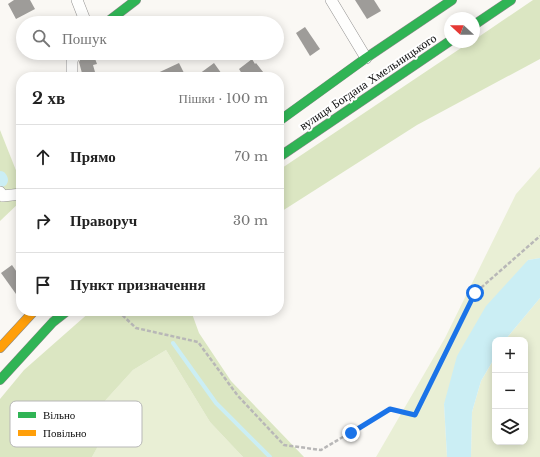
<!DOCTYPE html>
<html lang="uk">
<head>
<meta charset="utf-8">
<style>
	:root { --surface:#fff; --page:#f6f6f6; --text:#222; --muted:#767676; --line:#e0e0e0 }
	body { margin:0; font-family:"Libre Baskerville",serif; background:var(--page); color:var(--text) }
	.controls { position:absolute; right:12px; bottom:12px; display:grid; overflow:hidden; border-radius:8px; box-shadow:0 2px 10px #0003 }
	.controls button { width:36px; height:36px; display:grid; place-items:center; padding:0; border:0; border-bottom:1px solid var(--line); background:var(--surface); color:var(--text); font:20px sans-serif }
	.compass { position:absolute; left:444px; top:12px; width:36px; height:36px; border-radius:50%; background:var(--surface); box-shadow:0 2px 10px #0003; rotate:291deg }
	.stop { position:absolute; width:12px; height:12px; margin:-9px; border:3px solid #1a73e8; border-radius:50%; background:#fff }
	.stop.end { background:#1a73e8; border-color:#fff; box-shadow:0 1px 4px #0008 }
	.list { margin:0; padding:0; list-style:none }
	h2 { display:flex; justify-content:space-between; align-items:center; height:52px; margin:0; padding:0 16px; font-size:17px }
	h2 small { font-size:13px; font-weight:400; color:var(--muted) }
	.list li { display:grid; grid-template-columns:26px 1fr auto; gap:12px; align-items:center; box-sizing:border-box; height:64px; padding:0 16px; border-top:1px solid var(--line) }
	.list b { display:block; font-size:15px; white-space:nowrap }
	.list em { font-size:13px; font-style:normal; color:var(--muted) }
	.icon { flex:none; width:22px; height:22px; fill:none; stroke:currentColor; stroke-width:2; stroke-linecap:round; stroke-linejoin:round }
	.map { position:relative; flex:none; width:540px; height:457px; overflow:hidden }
	.search { position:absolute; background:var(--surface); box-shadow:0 2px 10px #0003; left:16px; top:16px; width:268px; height:44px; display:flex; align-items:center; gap:10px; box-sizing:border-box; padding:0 14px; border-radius:22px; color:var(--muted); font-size:15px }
	.panel { position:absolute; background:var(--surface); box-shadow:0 2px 10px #0003; left:16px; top:72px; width:268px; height:244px; border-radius:16px }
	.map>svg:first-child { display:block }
	.green { fill:#e9efd5 }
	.forest { fill:#dbe6c2 }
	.water { fill:#cbeef4 }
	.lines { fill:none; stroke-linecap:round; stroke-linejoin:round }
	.stream { stroke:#cbeef4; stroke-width:4 }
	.canal { stroke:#cbeef4; stroke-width:14 }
	.building { fill:#9e9c99 }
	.street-casing { stroke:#949392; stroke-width:12 }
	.fast-casing { stroke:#8b8a88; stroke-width:10 }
	.slow-casing { stroke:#8b8a88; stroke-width:10 }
	.path { stroke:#b8b7b7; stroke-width:2.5; stroke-dasharray:4 2; stroke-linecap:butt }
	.street { stroke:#fefefd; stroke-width:11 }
	.fast { stroke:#30b455; stroke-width:9 }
	.slow { stroke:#ff9f0a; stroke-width:9 }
	.route { stroke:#1a73e8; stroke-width:5 }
	.labels { text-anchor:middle; stroke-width:4; stroke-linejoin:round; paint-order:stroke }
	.street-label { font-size:12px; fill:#0e0e0e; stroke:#fff }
	.key { fill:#fff; stroke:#b7b7b7; stroke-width:1 }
	.key-label { font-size:11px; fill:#0e0e0e }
</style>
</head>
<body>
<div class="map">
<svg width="540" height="457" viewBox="0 0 540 457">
	<rect width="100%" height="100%" fill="#faf8f4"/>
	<g class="green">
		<path d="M540,167v91l-12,2 -84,144 3,53h-71l69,-119 71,-144z"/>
		<path d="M540,298v159h-69l1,-45 9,-31 14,-24v85h30v-102h-20z"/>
		<path d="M166,350l44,72 33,35h-151l5,-9 6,-45 30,-33z"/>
	</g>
	<g class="forest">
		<path d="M533,0h7v59l-123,66 -138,88v-43l191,-128h4v-2z"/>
		<path d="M0,130l21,53v18l-21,20z"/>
		<path d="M91,311h100l8,22 32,48 73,76h-61l-33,-35 -44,-72 -33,20 -30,33 -6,45 -5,9h-92v-58l24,-29z"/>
	</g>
	<path class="water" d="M540,258v40l-35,42h-10v17l-14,24 -9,31 -1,45h-24l-3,-53 13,-48 29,-50 42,-46z"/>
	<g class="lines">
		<path class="stream" d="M173,343l43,60 54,54"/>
		<path class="canal" d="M0,178l1,2"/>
	</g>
	<g class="building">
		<path d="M14,0h16l5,9 -19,10 -8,-15z"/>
		<path d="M355,0h19l7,11 -14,8z"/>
		<path d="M305,27l15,22 -10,7 -14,-23z"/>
		<path d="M84,53h9l4,11 -4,1 2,7 -12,5 -4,-15z"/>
		<path d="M252,59l3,5 1,-1 11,14h-23l-5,-8z"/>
		<path d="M179,63l7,14h-37z"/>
		<path d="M214,63l10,14h-29z"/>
		<path d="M12,265l9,13v23l-20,-28z"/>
	</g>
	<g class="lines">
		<defs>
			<g id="street">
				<path d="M77,0l9,23"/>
				<path d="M331,0l35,58"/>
				<path d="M72,77v-17l5,-7"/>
				<path d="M0,192l3,4 18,-2"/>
			</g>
			<g id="fast">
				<path d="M106,23l30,-23"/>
				<path d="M474,25l37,-25"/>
				<path d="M279,121l87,-63 86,-58"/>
				<path d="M279,157l171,-116"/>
				<path d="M0,380l53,-58 14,-11"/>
			</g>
			<path id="slow" d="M0,348l34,-37"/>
		</defs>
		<use href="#street" class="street-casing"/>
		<use href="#fast" class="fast-casing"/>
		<use href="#slow" class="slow-casing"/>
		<path class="path" d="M118,311l18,17 62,14 40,54 46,49 37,5 69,-41 25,6 60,-122 65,-57"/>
		<use href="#street" class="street"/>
		<use href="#fast" class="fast"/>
		<use href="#slow" class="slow"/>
	</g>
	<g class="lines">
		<path class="route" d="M351,433l39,-24 25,6 60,-122"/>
	</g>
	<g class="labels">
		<g class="street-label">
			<text transform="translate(368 82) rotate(-34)" y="4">вулиця Богдана Хмельницького</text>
		</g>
	</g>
	<rect x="10" y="401" width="132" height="46" rx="6" class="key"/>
	<rect x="18" y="412" width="18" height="6" fill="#30b455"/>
	<rect x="18" y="430" width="18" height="6" fill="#ff9f0a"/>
	<g class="key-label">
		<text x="43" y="419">Вільно</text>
		<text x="43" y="437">Повільно</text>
	</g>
</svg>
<div class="controls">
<button>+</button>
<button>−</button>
<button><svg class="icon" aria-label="layers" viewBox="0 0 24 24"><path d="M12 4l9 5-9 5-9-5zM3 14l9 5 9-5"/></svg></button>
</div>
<svg class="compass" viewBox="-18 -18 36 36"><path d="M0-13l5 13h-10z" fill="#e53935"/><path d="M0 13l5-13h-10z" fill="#767676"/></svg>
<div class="stop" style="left:475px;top:293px"></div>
<div class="stop end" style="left:351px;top:433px"></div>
<div class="search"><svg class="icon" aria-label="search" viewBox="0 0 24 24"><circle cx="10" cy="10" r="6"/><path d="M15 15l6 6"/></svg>Пошук</div>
<section class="panel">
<h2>2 хв<small>Пішки · 100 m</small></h2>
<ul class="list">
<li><svg class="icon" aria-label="ahead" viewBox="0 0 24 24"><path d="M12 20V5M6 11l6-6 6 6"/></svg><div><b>Прямо</b></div><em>70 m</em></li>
<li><svg class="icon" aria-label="right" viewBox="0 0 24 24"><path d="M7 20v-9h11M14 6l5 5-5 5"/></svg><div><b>Праворуч</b></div><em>30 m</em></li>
<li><svg class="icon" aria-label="arrive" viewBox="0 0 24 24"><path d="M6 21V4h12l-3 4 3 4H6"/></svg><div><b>Пункт призначення</b></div></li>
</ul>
</section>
</div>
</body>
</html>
